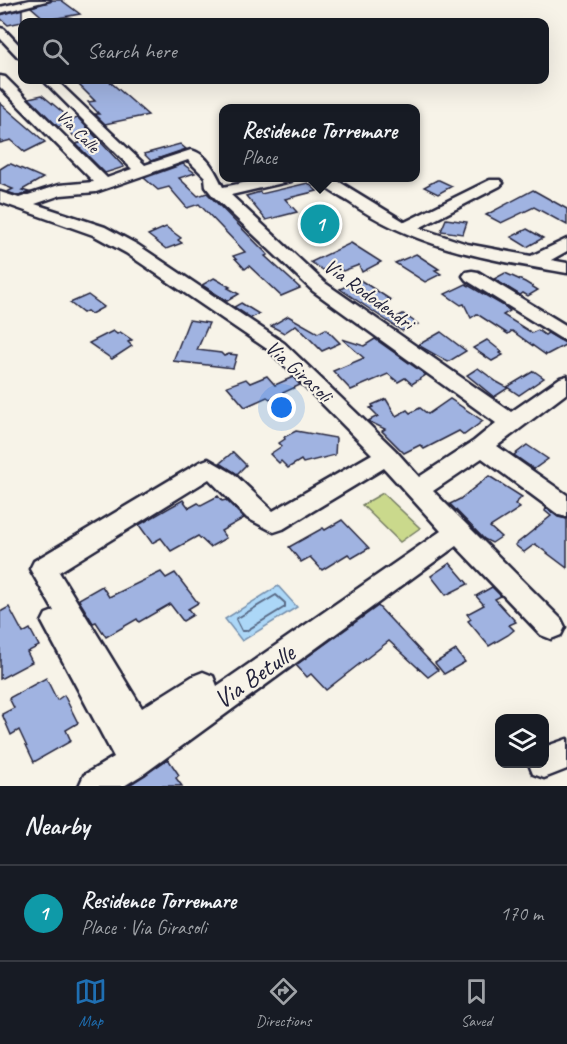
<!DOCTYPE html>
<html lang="en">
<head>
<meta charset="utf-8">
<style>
	:root { --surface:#171b24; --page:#20242c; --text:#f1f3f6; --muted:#9ea1a6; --line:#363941; --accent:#1f6fb2 }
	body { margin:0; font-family:Caveat,sans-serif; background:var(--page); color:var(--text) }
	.controls { position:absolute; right:18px; bottom:18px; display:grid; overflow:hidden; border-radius:12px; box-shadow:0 6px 24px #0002 }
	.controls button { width:54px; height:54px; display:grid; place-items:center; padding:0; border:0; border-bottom:2px solid var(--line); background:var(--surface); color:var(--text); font:30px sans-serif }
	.you { position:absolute; left:282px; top:408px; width:21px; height:21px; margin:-15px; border:4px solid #fff; border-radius:50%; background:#1a73e8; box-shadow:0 0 0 9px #1a73e833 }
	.badge { display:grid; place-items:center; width:39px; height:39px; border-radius:50%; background:var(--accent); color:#fff; font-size:20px; font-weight:700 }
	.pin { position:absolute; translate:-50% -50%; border:3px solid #fff; box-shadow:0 2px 6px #0006 }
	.popup { position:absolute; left:219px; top:104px; width:201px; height:78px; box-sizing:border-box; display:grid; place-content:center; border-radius:12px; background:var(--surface); filter:drop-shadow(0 2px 4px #0005); font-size:20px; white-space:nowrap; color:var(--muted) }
	.popup b { font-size:22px; color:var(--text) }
	.popup::after { content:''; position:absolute; left:50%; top:100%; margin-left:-12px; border:12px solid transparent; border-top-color:var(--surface) }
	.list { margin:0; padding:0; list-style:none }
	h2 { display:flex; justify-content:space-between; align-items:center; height:78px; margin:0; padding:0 24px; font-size:26px }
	h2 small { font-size:20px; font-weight:400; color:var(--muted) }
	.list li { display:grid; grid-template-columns:39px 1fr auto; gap:18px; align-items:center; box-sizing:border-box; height:96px; padding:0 24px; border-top:2px solid var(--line) }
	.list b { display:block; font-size:22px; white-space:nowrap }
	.list p { margin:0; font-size:20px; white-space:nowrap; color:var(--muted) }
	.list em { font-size:20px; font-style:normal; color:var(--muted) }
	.icon { flex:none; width:33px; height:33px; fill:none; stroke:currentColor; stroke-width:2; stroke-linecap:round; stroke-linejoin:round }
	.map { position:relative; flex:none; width:567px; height:786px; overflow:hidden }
	.search { position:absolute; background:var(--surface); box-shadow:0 6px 24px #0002; left:18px; right:18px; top:18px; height:66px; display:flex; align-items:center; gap:15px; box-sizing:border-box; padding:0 21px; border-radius:12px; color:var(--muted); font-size:22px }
	.sheet { height:174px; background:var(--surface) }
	nav { display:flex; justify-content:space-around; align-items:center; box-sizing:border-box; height:84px; border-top:2px solid var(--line); background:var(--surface); font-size:16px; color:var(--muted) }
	nav a { display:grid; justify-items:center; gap:3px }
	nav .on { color:var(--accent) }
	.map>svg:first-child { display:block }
	.green { fill:#cad98c; stroke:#767e64; stroke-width:1.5 }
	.water { fill:#acd7f7; stroke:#758fac; stroke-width:1.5 }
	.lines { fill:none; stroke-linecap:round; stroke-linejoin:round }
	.shore { stroke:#596a86; stroke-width:2 }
	.building { fill:#a0b3e1; stroke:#22223b; stroke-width:1.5 }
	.minor-casing { stroke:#22223b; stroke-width:5 }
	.minor { fill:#f7f3e8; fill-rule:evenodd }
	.labels { text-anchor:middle; stroke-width:4.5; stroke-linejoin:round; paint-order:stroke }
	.far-street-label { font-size:18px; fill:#22223b; stroke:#f7f3e8 }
	.street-label { font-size:21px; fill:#22223b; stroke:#f7f3e8 }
	.near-street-label { font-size:26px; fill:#22223b; stroke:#f7f3e8 }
</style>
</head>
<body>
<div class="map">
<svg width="567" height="786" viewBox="0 0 567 786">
	<rect width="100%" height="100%" fill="#f7f3e8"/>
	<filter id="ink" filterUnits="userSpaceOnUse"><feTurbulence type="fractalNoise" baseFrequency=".0167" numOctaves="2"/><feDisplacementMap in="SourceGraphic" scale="12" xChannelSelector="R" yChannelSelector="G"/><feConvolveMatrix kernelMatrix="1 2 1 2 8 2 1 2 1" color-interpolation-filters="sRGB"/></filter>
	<g filter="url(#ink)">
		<path class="green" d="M383,493l37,35 -20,14 -38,-37z"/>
		<path class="water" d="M278,586l19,21 -55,34 -17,-22z"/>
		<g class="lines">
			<path class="shore" d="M276,595l9,8v4l-39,24h-4l-6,-12z"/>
		</g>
		<g class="building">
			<path d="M52,0h9l19,14 -34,6 -15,-13z"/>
			<path d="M22,9v13l-14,3 -8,-7v-3z"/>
			<path d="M74,80h34l40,35 -43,9 -10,-10h4l-11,-12 7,-1z"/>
			<path d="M42,95l30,25 6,-2 46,49 -19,6 -29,-29 4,-1 -16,-18 -6,2 -29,-29z"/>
			<path d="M0,103l35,30 10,9 -20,10 -14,-12 -11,3z"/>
			<path d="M180,144l6,5 -35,12 -7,-7z"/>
			<path d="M8,164h3l32,14 -21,12 7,2 -10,4 -12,-4 6,-3 -13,-5v-15z"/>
			<path d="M183,164l12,9 -16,5 19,18 9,-3 61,62 -3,1 35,32 -19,8 -32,-30 -4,3 -12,-13 12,-4 -46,-48 -12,4 -18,-21 -11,3 -14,-12z"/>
			<path d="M437,180h2l13,6 -14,8 -14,-7z"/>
			<path d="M308,183l9,8 -32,8 12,13 -31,8 -20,-24 14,-4 1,2z"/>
			<path d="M533,190l34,19v16l-33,-18 -33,16 -15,-8z"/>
			<path d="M446,219l21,3 -4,12 -22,-3z"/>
			<path d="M166,227l15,11 -3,2 4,3 -16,6 -18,-14z"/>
			<path d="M527,229l16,9 -16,9 -16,-10z"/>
			<path d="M351,243l30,19 -19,10 -3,-7 -16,6 -10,-6 -10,5 -12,-8z"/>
			<path d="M416,254l23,15 -4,1 6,4 -16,8 -30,-19z"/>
			<path d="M505,273l20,9 13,8 -10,6 -5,-3 -3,2 -26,-16z"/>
			<path d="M214,278l16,9 -2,1 11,6 -12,7 -25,-16z"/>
			<path d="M360,280l31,20 -7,4 8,16 11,-6 15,10 -16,7 -62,-42z"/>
			<path d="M466,284l38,22 6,5 -7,4 29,18 6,-3 7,5 3,-2 19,11 -21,11 -34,-24 -4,3 -31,-20 -6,4 -7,-14 -3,1 -16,-11z"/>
			<path d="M88,295l16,12 -13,7 -4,-3 -4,2 -13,-10z"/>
			<path d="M241,303l18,11 -8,4 -17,-11z"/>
			<path d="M288,316l30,17 8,-4 14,14 -18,8 -26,-26 -12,8 -13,-7z"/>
			<path d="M189,320l20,3 -12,27 24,3 3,3 5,-2 8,1 -4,13 -60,-7z"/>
			<path d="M113,331l4,3 3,-2 12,8 -4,2 4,4 -20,13 -23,-16z"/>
			<path d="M441,332l25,19 -18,11 -30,-17z"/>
			<path d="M342,339l22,7 11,-7 51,36 -14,9 -7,-6 -7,4 -10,-8 -37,16 -18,-19 31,-13z"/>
			<path d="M487,340l15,12 -2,1 3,2 -11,6 -19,-13z"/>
			<path d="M478,368l19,14 11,6 -14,9 -27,-22z"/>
			<path d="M534,371l10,7 -25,17 -12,-8z"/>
			<path d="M267,376l8,9 18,-8 7,8 -30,14 -3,-2 -22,10 -18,-21 19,-7 4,4z"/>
			<path d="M386,399l10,17 11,-6 3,3 10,-5 8,6 22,-15 33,22 -19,14 -5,-4 -35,18 -4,-4 -16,8 -22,-22 3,-2 -17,-8 10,-5 -8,-8 3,-1 -1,-2z"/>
			<path d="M296,431l40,7 -1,17 -32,8 -2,-3 -13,8 -7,-7 -2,2 -9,-9 12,-8 -3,-3 6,-4 -1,-2z"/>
			<path d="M527,445l21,14 -14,10 -20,-14z"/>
			<path d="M233,452l13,13 -9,9 -17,-11z"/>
			<path d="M489,476l33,21 -7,7 5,4 -30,19 11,10 -9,6 -8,-4 -34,-35 10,-5z"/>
			<path d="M218,496l4,5 4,-1 18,18 -23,13 5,7 -16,9 -12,-11 -27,15 -10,-13 -9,5 -13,-18 44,-25 6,8 9,-5 3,2z"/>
			<path d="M546,508l12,9 9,2v49l-32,-24 -11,8 -9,-7 36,-29 -6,-5z"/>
			<path d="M342,520l27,28 -17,10 -4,-4 -26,16 -12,-13 -9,5 -12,-15 34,-19 2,2z"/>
			<path d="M450,563l18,21 -22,11 -15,-19z"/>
			<path d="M161,572l5,6 9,-5 23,30 -10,6 5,6 -10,6 -13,-17 -31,18 -2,-3 -31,18 -10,-15 -3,1 -13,-21 -1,-3 23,-13 7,11z"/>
			<path d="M492,587l9,9 -6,3 21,23 -7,3 5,5 -6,5 -19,11 -21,-25 3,-2 -4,-5 17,-9 -8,-9z"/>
			<path d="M378,606l60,64 -10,7 -39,-36 -63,49 -15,-16 -4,3 -11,-12z"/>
			<path d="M9,607l14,26 7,-4 9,17 -12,6 5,10 -32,17v-67z"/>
			<path d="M456,650l9,12 -21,12 -9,-11z"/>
			<path d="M46,678l11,22 7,-5 14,28 -12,7 5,11 -37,21 -15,-32 -8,5 -9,-21 12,-6 -5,-10z"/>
			<path d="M168,759l11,16 -3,3 6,8h-54z"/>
		</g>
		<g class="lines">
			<defs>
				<g id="minor">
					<path d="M30,0h20l-50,13v-6z"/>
					<path d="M0,28l4,1 18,19v10l-4,-1 -18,-19z"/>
					<path d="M0,76l5,1 102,101 25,-9 -89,-89h13l89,85 46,-15c17,4 26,25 32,37l45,-9h25l-2,3 -60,14 94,88 186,129 49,-34 7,-2v17l-70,53 70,49v22l-8,-2 -77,-57 -49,33 128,128 4,8 -4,8 -10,4 -10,-4 -85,-89 -311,227 -21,13h-45l5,-11 30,-18 -72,-135 4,-8 8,-3 -24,-42 4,-8 166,-99 8,-3 26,15 39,37 99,-57 -102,-103 -144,-98 -33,-18 -93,-33v-10l19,6 40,-13 35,-3 -94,-95zM188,160l17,17 1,10 7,9 100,95 183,132 -22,18 -55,36 -24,-27 -111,-107 -146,-98 -33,-18 -70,-23 26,-9 35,-3zM384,468l57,63 -224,155 -4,-10 -10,-4 -10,4 -51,32 -83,-136 150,-93 38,39 27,14 9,-3z"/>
					<path d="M315,178h18l72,44 85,-42h10l3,3 -3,3 -81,42 48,16 64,12 36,-17v12l-16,9 16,3v10c-80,-14 -150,-24 -218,-71 -11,-7 -26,-14 -34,-24z"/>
					<path d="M472,271l6,1 89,54v14l-7,-2 -94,-58 -3,-4 3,-4z"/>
					<path d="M567,739v30l-23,9 -11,-4 -4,-10h15v-17z"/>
				</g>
			</defs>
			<use href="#minor" class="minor-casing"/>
			<use href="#minor" class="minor"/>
		</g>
	</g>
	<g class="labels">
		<g class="far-street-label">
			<text transform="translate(78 131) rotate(45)" y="6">Via Calle</text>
		</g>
		<g class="street-label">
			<text transform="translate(369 294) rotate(36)" y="7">Via Rododendri</text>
			<text transform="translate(299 371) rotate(42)" y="7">Via Girasoli</text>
		</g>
		<g class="near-street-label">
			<text transform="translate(254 676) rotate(-35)" y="9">Via Betulle</text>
		</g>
	</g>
</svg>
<div class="controls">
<button><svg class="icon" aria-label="layers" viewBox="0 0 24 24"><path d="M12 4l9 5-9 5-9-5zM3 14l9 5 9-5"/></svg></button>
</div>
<div class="you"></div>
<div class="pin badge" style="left:320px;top:224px;background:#0f9aa8">1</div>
<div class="popup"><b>Residence Torremare</b>Place</div>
<div class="search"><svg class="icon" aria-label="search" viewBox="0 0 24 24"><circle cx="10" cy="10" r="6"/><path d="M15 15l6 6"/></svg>Search here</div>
</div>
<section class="sheet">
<h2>Nearby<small></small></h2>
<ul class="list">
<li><span class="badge" style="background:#0f9aa8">1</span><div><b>Residence Torremare</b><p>Place · Via Girasoli</p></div><em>170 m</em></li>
</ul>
</section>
<nav>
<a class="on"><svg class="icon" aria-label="map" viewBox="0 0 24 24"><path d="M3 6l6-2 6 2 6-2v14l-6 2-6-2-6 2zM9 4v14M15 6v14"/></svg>Map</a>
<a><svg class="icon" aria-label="directions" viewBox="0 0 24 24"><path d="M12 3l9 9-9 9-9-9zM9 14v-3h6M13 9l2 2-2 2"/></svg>Directions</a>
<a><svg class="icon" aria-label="saved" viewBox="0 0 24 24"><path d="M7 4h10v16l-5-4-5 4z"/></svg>Saved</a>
</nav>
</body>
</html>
